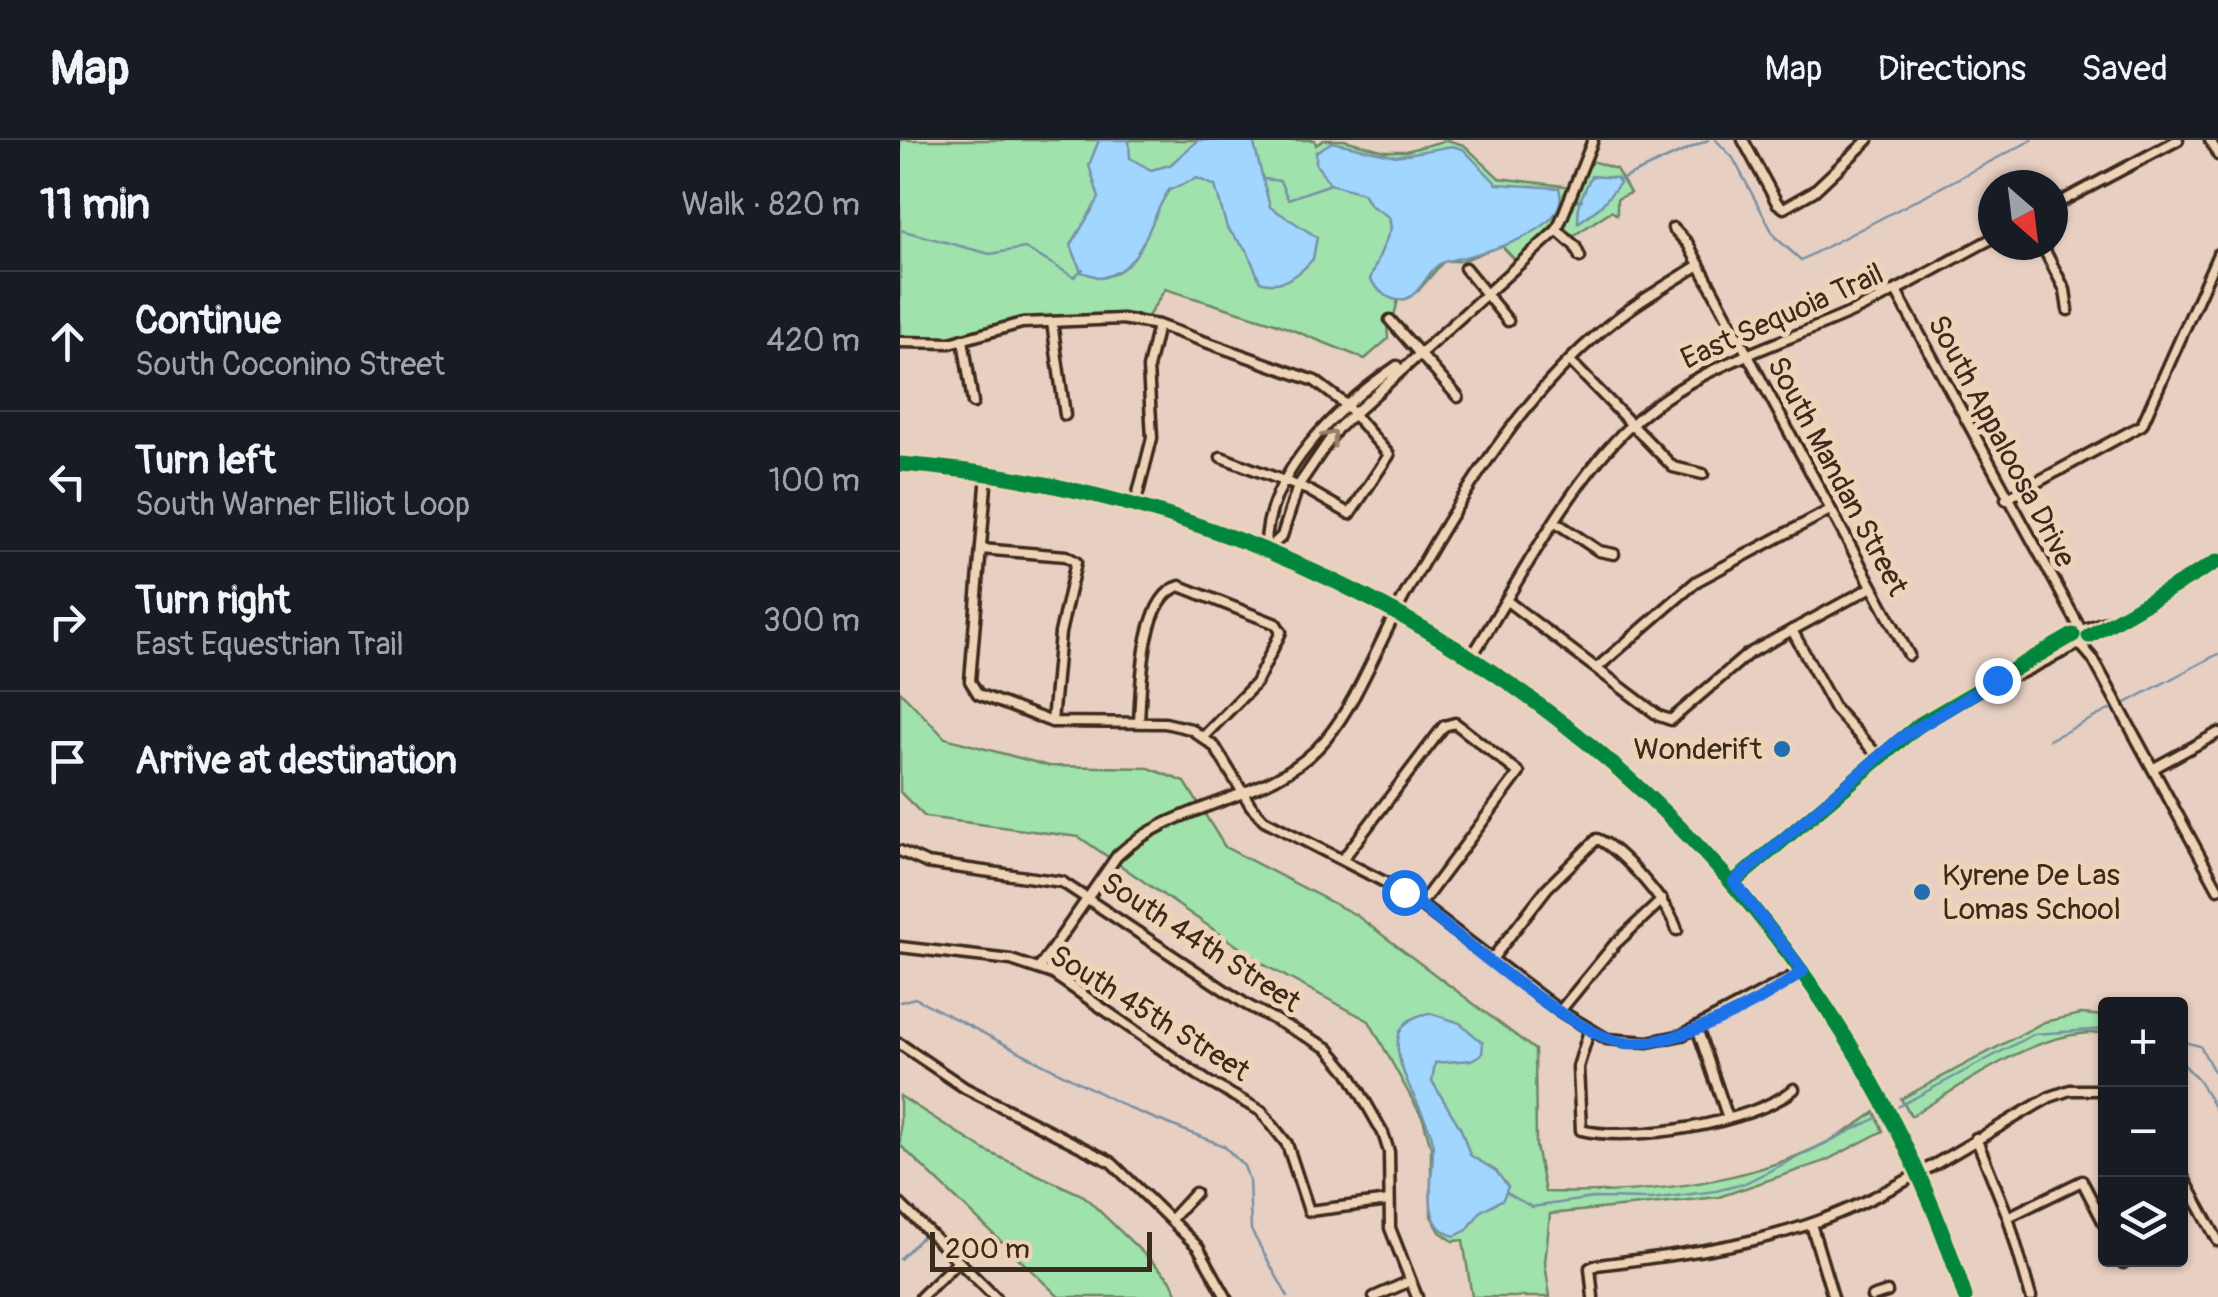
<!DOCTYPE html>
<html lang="en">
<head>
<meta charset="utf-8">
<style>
	:root { --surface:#171b24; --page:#242831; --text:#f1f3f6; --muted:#9ea1a6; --line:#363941 }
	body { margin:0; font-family:Pangolin,sans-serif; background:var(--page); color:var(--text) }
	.controls { position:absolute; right:30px; bottom:30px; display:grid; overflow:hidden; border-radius:10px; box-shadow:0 2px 8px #0004 }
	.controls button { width:90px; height:90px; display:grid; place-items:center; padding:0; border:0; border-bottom:2px solid var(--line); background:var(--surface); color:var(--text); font:50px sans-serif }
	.compass { position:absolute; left:1078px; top:30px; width:90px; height:90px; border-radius:50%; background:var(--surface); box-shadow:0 2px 8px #0004; rotate:152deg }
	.scale { position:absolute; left:30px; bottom:25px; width:222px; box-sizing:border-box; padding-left:10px; border:5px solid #3b2a1e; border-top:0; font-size:28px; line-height:35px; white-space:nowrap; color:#3b2a1e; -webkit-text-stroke:8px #efd3b6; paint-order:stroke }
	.stop { position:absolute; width:30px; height:30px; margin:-22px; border:8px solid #1a73e8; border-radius:50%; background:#fff }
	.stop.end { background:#1a73e8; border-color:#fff; box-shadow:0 2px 10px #0008 }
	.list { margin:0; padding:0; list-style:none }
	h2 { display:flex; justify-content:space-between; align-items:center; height:130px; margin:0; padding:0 40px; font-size:42px }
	h2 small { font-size:32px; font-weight:400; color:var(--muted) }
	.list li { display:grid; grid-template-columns:65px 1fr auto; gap:30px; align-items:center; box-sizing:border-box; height:140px; padding:0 40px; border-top:2px solid var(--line) }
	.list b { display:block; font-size:38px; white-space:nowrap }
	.list p { margin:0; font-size:32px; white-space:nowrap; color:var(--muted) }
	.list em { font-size:32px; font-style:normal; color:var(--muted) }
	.icon { flex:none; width:55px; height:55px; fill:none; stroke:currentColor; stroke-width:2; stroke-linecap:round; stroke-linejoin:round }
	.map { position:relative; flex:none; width:1318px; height:1157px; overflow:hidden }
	header { display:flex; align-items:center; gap:60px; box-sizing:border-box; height:140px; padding:0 50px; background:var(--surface); border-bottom:2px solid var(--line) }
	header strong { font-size:48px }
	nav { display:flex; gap:55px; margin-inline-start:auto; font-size:35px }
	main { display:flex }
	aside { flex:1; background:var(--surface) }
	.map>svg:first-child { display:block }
	.green { fill:#9fe2ac; stroke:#6d8665; stroke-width:2.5 }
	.water { fill:#a0d6ff; stroke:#7891a5; stroke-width:2.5 }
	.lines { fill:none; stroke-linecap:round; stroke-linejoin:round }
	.stream { stroke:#7891a5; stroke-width:2.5 }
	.minor-casing { stroke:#3b2a1e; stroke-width:15 }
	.major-casing { stroke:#3b2a1e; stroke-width:18 }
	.minor { stroke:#efd3b6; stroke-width:8 }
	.major { stroke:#fbdf96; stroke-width:10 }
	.cycleway-casing { stroke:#efd3b6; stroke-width:21 }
	.cycleway { stroke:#00873e; stroke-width:15 }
	.oneway { stroke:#957e6a }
	.route { stroke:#1a73e8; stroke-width:12 }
	.poi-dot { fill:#1f6fb2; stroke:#efd3b6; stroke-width:4 }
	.labels { text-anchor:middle; stroke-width:10; stroke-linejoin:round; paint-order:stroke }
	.street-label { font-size:30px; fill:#3b2a1e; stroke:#efd3b6 }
	.poi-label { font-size:30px; fill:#3b2a1e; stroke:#efd3b6; text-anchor:end }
</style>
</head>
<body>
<header>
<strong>Map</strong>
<nav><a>Map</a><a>Directions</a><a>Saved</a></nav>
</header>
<main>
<aside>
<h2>11 min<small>Walk · 820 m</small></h2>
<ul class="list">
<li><svg class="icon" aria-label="ahead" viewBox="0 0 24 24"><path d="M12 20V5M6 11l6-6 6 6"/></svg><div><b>Continue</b><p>South Coconino Street</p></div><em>420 m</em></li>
<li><svg class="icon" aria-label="left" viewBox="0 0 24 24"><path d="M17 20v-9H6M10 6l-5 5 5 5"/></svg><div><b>Turn left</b><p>South Warner Elliot Loop</p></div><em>100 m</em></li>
<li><svg class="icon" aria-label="right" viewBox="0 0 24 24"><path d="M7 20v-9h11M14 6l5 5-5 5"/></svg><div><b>Turn right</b><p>East Equestrian Trail</p></div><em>300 m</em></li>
<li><svg class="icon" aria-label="arrive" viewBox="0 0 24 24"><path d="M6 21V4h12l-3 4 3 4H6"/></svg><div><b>Arrive at destination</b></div></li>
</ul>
</aside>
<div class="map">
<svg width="1318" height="1157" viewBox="0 0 1318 1157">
	<rect width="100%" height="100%" fill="#e7cfc2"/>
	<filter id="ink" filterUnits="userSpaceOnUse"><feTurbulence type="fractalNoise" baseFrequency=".01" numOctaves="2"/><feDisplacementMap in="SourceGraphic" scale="20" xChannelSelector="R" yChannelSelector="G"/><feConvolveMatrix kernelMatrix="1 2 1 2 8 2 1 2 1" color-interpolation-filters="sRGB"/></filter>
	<g filter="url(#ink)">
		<g class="green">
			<path d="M0,0h415l1,5 8,-5h20l41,11h21l41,-11 17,5 35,33 81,10 9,-28 27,9 14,24 -13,6v16l-6,-4 -38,25 -21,-11 -35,37 -16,-17 -39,16h-18l-26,30 -20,9 -4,16 -7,6 1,17 -23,20 -90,-36 -110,-34 -21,34h-122l-59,16 -63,3z"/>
			<path d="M0,551l45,47 104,28 100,2 36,14 40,65 131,68 179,135 1,96 9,46c112,3 238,-10 330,-80l8,19 -58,30 -106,36 -169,17 -5,49 5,34h-78l-9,-57 -10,1 -13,-9 -9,-16v-69l-8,-28 -54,-98 -101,-54 -189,-130 -154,-20 -25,-25z"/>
			<path d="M1181,874l24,2v17c-69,-4 -136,49 -194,83l-10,-17 143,-77z"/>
			<path d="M0,956l86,55 98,45 86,83 9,18h-120l-159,-152z"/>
		</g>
		<g class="water">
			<path d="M199,0h30l1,18 21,12 19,-5 28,-25h55l17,67 47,30 -4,22c-13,15 -32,30 -53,22l-13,-30 -20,-23 -12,-42 -18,-8 -28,12c-22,32 -24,79 -68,88l-20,-6 -10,-27 28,-47 -10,-33z"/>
			<path d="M432,2l64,14 56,-10 11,3 34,35 62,4c15,45 -83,67 -112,73 -20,4 -24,36 -46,39 -14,1 -24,-11 -31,-21l21,-51 -2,-11 -19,-12 -7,-12 -33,-9 -14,-20v-12z"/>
			<path d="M691,36l26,2 3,5 -20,24 -22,16 1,-20z"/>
			<path d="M530,873l30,10 23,20 -1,11 -11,6 -36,3 -3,18 29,48 9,26 26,16 12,16 -5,12 -22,12 -14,19 -12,6c-41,-10 -17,-69 -23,-98 -8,-34 -72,-114 -2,-125z"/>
		</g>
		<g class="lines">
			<g class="stream">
				<path d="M816,0l17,18 42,79 26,23 231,-120"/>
				<path d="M364,39l16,2 8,18 43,-15"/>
				<path d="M720,40l88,-40"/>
				<path d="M660,61l22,-1"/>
				<path d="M0,90l90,24 35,-6 49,29 9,-8"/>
				<path d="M1222,565l96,-51"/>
				<path d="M1149,600l66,-33"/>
				<path d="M0,862l15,-4 218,112 91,36 20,20 5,14 2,50 37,67"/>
				<path d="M1280,901l20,5 18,33"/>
				<path d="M1280,921l18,18 20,35"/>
				<path d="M992,970l142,-76 72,-5"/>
				<path d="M607,1053l25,14 61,-9 58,1 65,-8 27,-7 142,-70"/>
				<path d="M0,1119l23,-23"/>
			</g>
			<defs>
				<g id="minor">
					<path d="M843,0l34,63 7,5 30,-17 54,-51"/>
					<path d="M1310,0l8,15"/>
					<path d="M1153,66l125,-66"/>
					<path d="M773,88l15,16 221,411"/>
					<path d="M657,90l18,16 5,11"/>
					<path d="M1142,105l23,45 3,20"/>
					<path d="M565,128l43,53"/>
					<path d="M996,151l184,337"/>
					<path d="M490,180l68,77"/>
					<path d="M152,182l13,93"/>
					<path d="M63,199l10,64"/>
					<path d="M0,202l50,1 72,-20 100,-4 36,6 157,56 30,23 44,51 -39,59 -42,-24 -87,-33"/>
					<path d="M670,221l103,106 30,7"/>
					<path d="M87,333l-17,208 8,13 74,28 113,1 26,6 24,18 36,59 13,14 140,72 156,119 47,28 41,3 34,-7 121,-64"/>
					<path d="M1106,359l136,-74 76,-171"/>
					<path d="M235,365l17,-67 -4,-70 10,-43"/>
					<path d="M657,383l42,28 15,3"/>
					<path d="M81,409l85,7 10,6 -16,71 -8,89"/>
					<path d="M366,411l16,-15 16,-50 39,-57 220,-199 36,-90"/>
					<path d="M366,411c-3,-76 74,-146 131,-185"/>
					<path d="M607,461l152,115 12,4 77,-66 124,-67"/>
					<path d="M1184,489l27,-9"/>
					<path d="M892,490l43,79 43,47"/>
					<path d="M1189,496l129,-75"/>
					<path d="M1180,504l13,15 125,230"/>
					<path d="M572,516c47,-74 95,-171 159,-231 64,-59 143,-78 221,-113 48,-22 94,-49 141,-74"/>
					<path d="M698,527l99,-86 131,-70"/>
					<path d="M1106,535l15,-2 58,-29"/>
					<path d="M239,582c2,-32 2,-126 41,-136l96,38 5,8 -25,51 -52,53"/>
					<path d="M1254,628l64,-35"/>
					<path d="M0,711l27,12 135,19 185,123 81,43 21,25 34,60 6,19 1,76 27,69"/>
					<path d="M443,719l101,-133 11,-3 64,50 -99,132"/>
					<path d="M834,742l186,-158 153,-89"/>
					<path d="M0,807l111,13 42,14 154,107 54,30 26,33 22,67 80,-10"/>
					<path d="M592,819l55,-71 50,-49c23,8 74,68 80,91"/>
					<path d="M139,828l78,-112c59,-57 155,-52 209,-117 34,-42 53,-98 80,-146 53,-94 115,-196 199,-265 29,-24 62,-43 94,-63"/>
					<path d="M660,871l54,-66 48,-45"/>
					<path d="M797,888l31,90"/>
					<path d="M689,891l-11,36 3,63c50,13 174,-7 213,-41"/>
					<path d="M0,904l65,44 146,74 87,85 28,50"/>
					<path d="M1076,998l32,79 23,80"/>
					<path d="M1280,1031l38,70"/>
					<path d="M0,1064l95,93"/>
					<path d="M1108,1077l74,-36 24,46"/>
					<path d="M271,1079l24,-26"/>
					<path d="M911,1084l22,73"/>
					<path d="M1221,1120l2,3"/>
					<path d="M21,1157l37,-36"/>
					<path d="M474,1157l36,-16"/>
					<path d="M693,1157l-3,-29 7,-3c71,-9 142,-17 210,-40 82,-27 166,-85 243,-128l20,-7h36"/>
					<path d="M972,1157l15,-5"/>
				</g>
				<path id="major" d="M0,324c483,36 919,369 1065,833"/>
			</defs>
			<use href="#minor" class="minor-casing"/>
			<use href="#major" class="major-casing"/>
			<use href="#minor" class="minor"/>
			<use href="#major" class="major"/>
			<defs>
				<g id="cycleway">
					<path d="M0,324c483,36 919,369 1065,833"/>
					<path d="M1189,496l129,-75"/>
					<path d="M834,742l186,-158 153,-89"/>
				</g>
			</defs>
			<use href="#cycleway" class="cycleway-casing"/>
			<use href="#cycleway" class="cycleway"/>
		</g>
		<defs><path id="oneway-chevron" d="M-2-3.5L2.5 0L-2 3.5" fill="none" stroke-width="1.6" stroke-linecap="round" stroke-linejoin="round" transform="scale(2.5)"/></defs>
		<use class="oneway" href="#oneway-chevron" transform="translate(431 297) rotate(-50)"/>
	</g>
	<g class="lines" filter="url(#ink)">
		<path class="route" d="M504,752c46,36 170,146 222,151 52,4 136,-41 177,-72l-69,-89 164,-142 99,-60"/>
	</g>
	<g class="poi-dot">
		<circle cx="882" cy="609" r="10"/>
		<circle cx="1022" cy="752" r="10"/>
	</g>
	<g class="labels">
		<g class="street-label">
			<text transform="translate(882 176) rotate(-24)" y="10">East Sequoia Trail</text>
			<text transform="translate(1102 301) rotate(62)" y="10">South Appaloosa Drive</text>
			<text transform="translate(938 336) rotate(62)" y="10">South Mandan Street</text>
			<text transform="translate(301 802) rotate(33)" y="10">South 44th Street</text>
			<text transform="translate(250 873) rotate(32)" y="10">South 45th Street</text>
		</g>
		<g class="poi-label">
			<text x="862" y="619">Wonderift</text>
			<text x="1042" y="745" text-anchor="start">Kyrene De Las<tspan x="1042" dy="34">Lomas School</tspan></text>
		</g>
	</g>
</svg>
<div class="controls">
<button>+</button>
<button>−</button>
<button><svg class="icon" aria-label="layers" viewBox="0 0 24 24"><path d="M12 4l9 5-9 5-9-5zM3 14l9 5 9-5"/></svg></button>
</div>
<svg class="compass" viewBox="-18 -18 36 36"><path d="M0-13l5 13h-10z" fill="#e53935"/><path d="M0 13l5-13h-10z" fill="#9ea1a6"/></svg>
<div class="scale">200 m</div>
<div class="stop" style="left:504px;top:752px"></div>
<div class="stop end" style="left:1097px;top:540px"></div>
</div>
</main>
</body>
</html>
